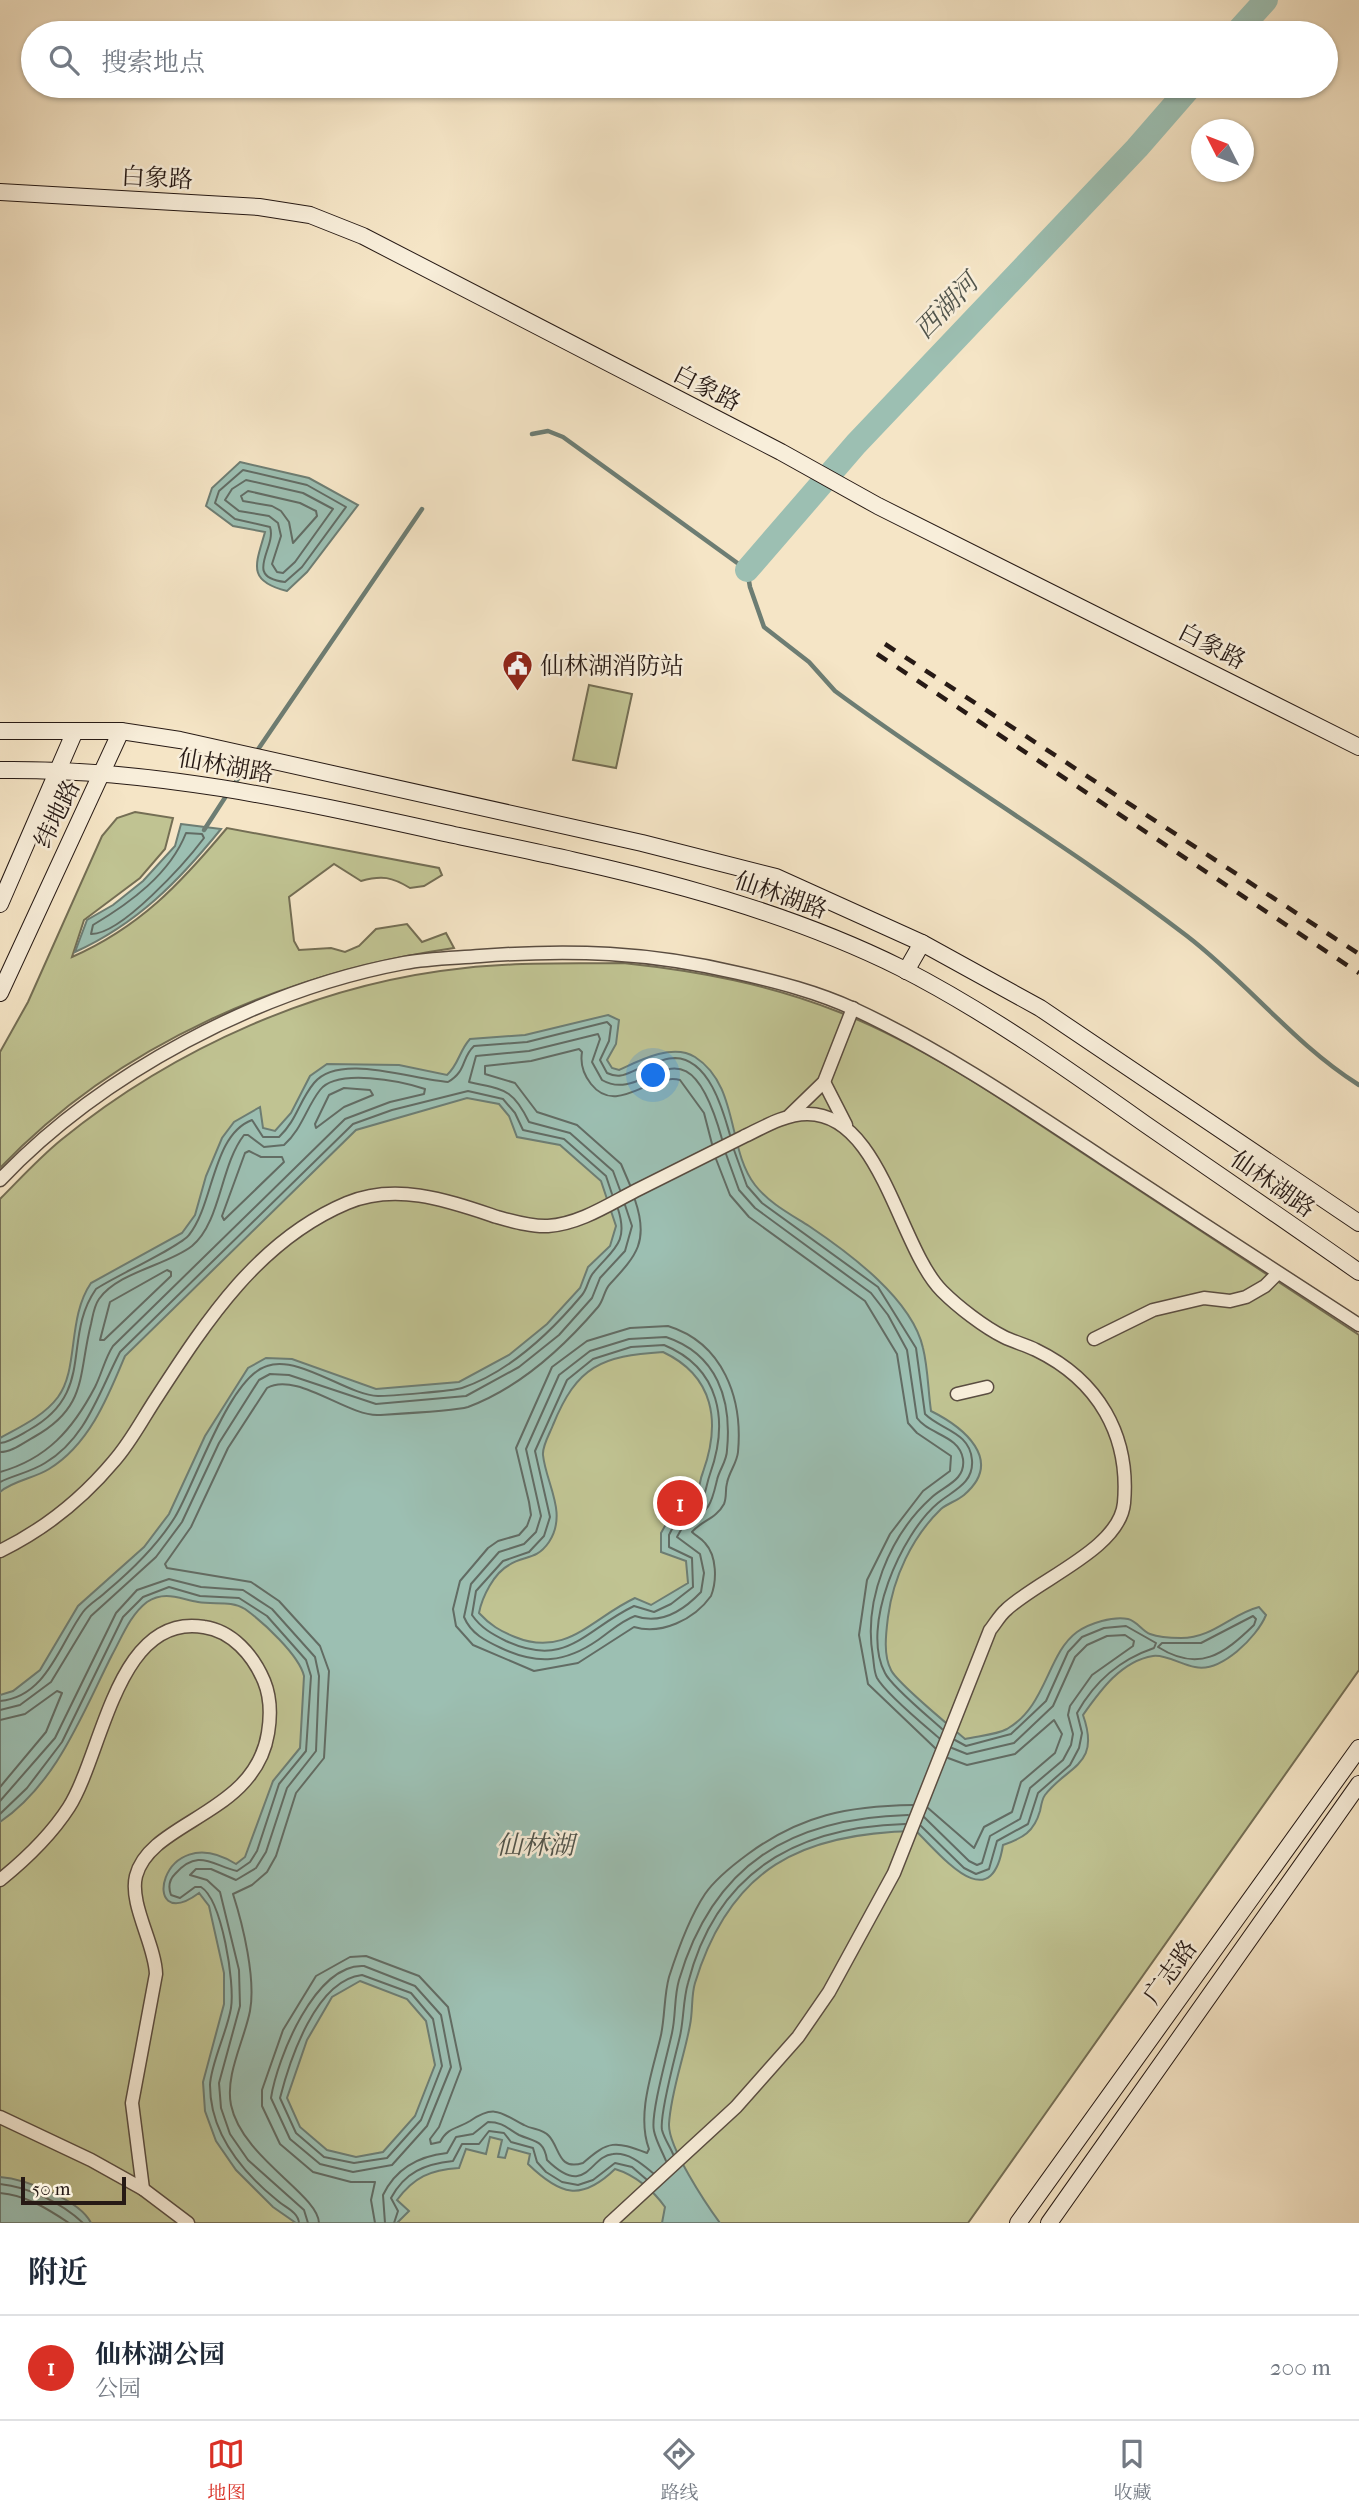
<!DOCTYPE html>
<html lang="zh">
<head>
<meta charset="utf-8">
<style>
	:root { --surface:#fff; --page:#f2f2f3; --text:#1f2937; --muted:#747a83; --line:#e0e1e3; --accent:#d93025 }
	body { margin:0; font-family:"IM FELL French Canon","Noto Serif SC",serif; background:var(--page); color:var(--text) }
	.compass { position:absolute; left:1191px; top:119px; width:63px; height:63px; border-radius:50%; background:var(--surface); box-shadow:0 2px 5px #0004; rotate:312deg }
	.scale { position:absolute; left:21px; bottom:18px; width:105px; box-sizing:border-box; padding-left:7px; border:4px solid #271a15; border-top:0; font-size:19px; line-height:24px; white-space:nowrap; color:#271a15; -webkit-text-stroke:5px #f8eeda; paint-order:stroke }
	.you { position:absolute; left:654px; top:1076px; width:24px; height:24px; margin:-18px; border:5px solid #fff; border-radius:50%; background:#1a73e8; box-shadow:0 0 0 10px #1a73e833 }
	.badge { display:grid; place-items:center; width:46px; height:46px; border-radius:50%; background:var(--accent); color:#fff; font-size:23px; font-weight:700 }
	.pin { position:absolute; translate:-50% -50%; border:4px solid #fff; box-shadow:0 2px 7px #0006 }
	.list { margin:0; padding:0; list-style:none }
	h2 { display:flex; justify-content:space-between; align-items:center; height:91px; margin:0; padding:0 28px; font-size:30px }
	h2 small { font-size:23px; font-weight:400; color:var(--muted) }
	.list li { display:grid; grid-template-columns:46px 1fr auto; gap:21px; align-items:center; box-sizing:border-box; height:105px; padding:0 28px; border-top:2px solid var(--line) }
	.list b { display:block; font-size:26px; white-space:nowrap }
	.list p { margin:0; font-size:23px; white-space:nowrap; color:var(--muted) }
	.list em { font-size:23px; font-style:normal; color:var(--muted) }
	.icon { flex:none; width:38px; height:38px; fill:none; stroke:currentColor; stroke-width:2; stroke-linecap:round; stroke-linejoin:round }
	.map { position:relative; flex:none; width:1359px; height:2223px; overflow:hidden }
	.search { position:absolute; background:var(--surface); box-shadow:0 2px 5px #0004; left:21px; right:21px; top:21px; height:77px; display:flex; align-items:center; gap:18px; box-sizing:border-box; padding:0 24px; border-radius:38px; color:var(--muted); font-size:26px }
	.sheet { height:196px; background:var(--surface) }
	nav { display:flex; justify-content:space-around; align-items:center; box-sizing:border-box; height:98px; border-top:2px solid var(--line); background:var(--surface); font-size:19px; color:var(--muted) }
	nav a { display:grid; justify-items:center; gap:4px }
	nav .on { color:var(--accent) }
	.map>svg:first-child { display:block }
	.green { fill:#c0c392; stroke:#746e54; stroke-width:2 }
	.water { fill:#9cbfb2; stroke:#6d7d73; stroke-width:2; fill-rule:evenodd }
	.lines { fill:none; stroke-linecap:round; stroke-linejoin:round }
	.shore { stroke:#626c64; stroke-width:2 }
	.stream { stroke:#6d7d73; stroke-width:4.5 }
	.river { stroke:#9cbfb2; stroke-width:24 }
	.street-casing { stroke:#5a4d41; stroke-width:15 }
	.secondary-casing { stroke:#271a15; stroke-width:18 }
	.street { stroke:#f8eeda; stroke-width:12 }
	.secondary { stroke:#f8eeda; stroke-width:16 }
	.rail { stroke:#271a15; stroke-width:4.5; stroke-dasharray:12 12; stroke-linecap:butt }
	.labels { text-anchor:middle; stroke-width:5; stroke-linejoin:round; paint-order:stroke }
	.street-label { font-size:24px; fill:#271a15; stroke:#f8eeda }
	.poi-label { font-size:24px; fill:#271a15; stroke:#f8eeda; text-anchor:start }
	.water-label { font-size:26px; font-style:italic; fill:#50544c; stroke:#f8eeda }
</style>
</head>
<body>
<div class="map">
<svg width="1359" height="2223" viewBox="0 0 1359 2223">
	<rect width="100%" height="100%" fill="#f5e5c6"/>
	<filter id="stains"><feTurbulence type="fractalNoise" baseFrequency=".00286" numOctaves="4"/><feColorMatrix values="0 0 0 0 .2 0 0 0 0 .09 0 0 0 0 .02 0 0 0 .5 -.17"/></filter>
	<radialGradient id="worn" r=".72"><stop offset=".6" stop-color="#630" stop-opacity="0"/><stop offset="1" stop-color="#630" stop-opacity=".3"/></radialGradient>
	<g class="green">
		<path d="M589,685l43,9 -16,74 -43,-8z"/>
		<path d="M135,812l38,6 -8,31 -25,29 -56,42 -12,37c68,-30 108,-73 155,-129l212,40 3,7 -18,11 -14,2c-18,-11 -28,-13 -49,-7l-27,-17 -45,33 5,44 5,9 32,-2 14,4 14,-6 17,-17 31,-5 15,18 24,-9 8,15c-167,24 -335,95 -454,220v-116l28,-50 74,-166 15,-18z"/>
		<path d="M623,963c75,8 146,21 216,49 84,33 167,90 242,140 93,61 185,122 278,183v335l-391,553h-968v-1024c20,-20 39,-41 61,-59 113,-92 258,-157 404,-172 52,-6 106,-4 158,-5z"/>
	</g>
	<g class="water">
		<path d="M240,462l69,16 49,27 -51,67 -20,19c-41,-10 -31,-27 -22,-59l-32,-6 -27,-20 6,-18z"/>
		<path d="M181,824l40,5c-42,52 -84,95 -146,123l12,-32 26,-15 30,-24 32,-35z"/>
		<path d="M608,1015l11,5 -3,24 -9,16 5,8 7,2c21,-10 54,-27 76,-13 44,28 32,92 60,128 14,18 35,29 54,41 40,27 103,73 114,122 5,20 5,42 8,63 32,16 74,49 33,84 -7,6 -16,8 -23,14 -29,28 -48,69 -53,108 -2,16 -5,38 3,53 6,13 60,57 74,69 12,-3 31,-4 42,-10 40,-23 40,-75 70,-97 13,-9 36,-16 51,-13 9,2 14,12 22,15 8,3 23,4 31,4 32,0 50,-24 78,-31l7,8c-9,22 -45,58 -71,52 -13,-2 -30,-13 -42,-11 -32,5 -53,35 -70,59 18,51 -15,50 -38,80 -3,4 -4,11 -5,16 -6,21 -17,27 -37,34 -12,74 -61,11 -87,-14 -115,2 -186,37 -221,152 -4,13 -2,28 -5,42 -6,33 -19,66 -21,99 -1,23 37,80 51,99h-58l3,-16c-12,-17 -30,-32 -50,-38 -34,33 -55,26 -87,-5l2,-10 -22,-6 -3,10 -7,-1 4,-17 -12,-3 -4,17 -20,-5 -7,19c-29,2 -45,9 -62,32l12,11 -12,12h-101l-23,-16 -37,-37 -20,-29 -11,-30 -2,-29 21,-78v-31l-15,-67 -10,-13c-61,45 -40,-77 37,-29l9,-7 28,-76 27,-33 4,-72c-5,-21 -41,-54 -59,-67 -14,-9 -31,-4 -47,-7 -18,-3 -33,-12 -51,0 -17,13 -25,35 -35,53 -30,59 -55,128 -112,167v-127l13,-4 27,-21 38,-64 66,-59 25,-33 36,-78 43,-68 18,-10 26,1 84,30 83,-7 50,-27 38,-31 33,-36 8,-21 22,-21 6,-20 -15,-45 -41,-36 -43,-8 -8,-21 -10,-12 -32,-6 -111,32 -231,226c-17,41 -36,89 -76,113 -14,9 -37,12 -49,23v-54c20,-11 44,-22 58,-41 21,-28 9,-79 33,-114l91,-50 13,-18 11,-39 16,-38 12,-16 26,-15 3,21 12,3 16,-18 19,-37 17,-12 72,1 48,10c12,-11 12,-24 23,-36l55,-4zM663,1352c51,24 58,70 40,120 -5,12 -2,20 -11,30l-13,-1 -18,32v19l25,9 2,22 -37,22 -16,-7c-43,20 -69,60 -120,39 -15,-6 -25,-12 -36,-24 3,-16 15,-40 30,-48 15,-10 27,-4 40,-23 19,-29 -3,-58 -6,-87 -1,-9 7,-22 10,-30 24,-59 48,-69 110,-73zM360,1981l47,18 19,22 9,44 -20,51 -32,36 -27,5 -29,-7 -27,-23 -13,-29 20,-58 25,-43z"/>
		<path d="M0,2177c25,2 80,23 91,46h-91z"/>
	</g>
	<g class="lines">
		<g class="shore">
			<path d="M243,470l64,15 39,22 -44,60 -17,15c-43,-5 -8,-34 -15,-55l-35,-8 -20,-16 4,-12z"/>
			<path d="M246,480l57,13 30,16 -38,53 -12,11 -6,-1 -5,-8 9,-28 -3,-13 -9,-7 -30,-5 -14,-11 7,-11z"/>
			<path d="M248,491l52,12 16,8 1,5 -24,27 -4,-21 -8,-11 -9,-5 -29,-5 -2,-5z"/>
			<path d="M186,833l16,1 2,4c-18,24 -83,97 -113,96l2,-9c37,-22 77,-51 93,-92z"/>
			<path d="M344,1088l26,2 3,5 -29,12 -28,21 -1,-4 14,-29z"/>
			<path d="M734,1150l13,36 15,17 116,84 38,61 9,66c16,16 45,18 47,46 2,24 -20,31 -34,43 -37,31 -78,124 -53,170 6,13 45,45 57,56"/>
			<path d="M249,1151l12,6h21l2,5 -60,58 -2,-4 23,-63z"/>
			<path d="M726,1154l13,36 16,18 116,85 17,22 19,35 10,68c12,17 42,17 46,41 3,22 -20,27 -32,39 -42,38 -68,103 -58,159 1,7 1,15 4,21 9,16 47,47 62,60"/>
			<path d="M716,1159l14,36 19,22 116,84 32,53 11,69 9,10 34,23 -1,15 -27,20 -33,43 -23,46 -8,55 9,49 67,64"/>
			<path d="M630,1185l-9,-21 -44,-39 -40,-13 -22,-29 -30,-9v-8l46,-5 48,-12 3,3c-2,12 1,22 9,32 26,33 60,-12 89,-4l24,33 8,31"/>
			<path d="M620,1190l-7,-19 -43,-38 -41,-11c-17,-35 -26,-32 -60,-40l7,-26 53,-5 69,-17 2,5 -8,23 10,18c46,27 83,-74 120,59"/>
			<path d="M167,1270l4,2v4l-67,64h-4l10,-38z"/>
			<path d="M668,1326c55,17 75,72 70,126 -1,11 -9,20 -11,31 -2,7 0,14 -3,21 -8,15 -23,17 -32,28 4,4 9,6 13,11 12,13 12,38 6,53 -17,24 -50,39 -77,31l-56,36 -44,8 -61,-26 -17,-19 -3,-17 7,-28 28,-33 10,-7 21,-6 8,-9 4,-11 -2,-13 -13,-54 36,-81 35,-26 43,-13z"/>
			<path d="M666,1337c51,17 66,62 61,113 0,11 -8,20 -10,30 -5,21 -7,34 -30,39l-10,18 23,17 4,19 -3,19c-18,19 -41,33 -66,24 -14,5 -24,15 -37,24 -33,23 -61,25 -97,8 -15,-7 -30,-14 -37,-31l7,-33 28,-32 25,-8 12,-12 5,-16 -15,-67 33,-74 31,-24 39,-12z"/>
			<path d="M664,1345c56,23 65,76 46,129 -5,14 -3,22 -15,34l-13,1 -13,26v12l23,11 1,29 -22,17 -17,8 -20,-6c-50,24 -67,63 -128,35 -14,-7 -25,-13 -34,-26l4,-24 27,-30 26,-9 15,-16 6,-19 -15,-66 32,-71 26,-21 38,-12z"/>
			<path d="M0,1443c10,-1 20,-8 29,-13 68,-38 32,-91 67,-141 18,-12 85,-43 93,-54 25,-31 23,-100 63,-115l11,17h16c18,-17 20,-36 35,-54 25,-31 99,-3 134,-1 19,-11 13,-24 26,-36l53,-4 80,-20 4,4 -2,15 -9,19 7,13c13,6 19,1 31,-4 10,-4 26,-11 37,-11 34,1 48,52 55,77"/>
			<path d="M0,1452c12,0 23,-9 34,-15 54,-30 44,-62 57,-113 2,-9 3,-18 8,-25 19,-27 69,-34 93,-53 29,-24 28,-80 52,-111h4l16,12 20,-2c18,-16 22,-37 36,-55 17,-22 81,-9 105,-1l-1,5 -34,8 -45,17 -232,227c-8,12 -11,27 -18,41 -22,42 -48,72 -95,85"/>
			<path d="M0,1482c14,-7 31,-10 45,-19 41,-24 54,-71 75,-111l233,-228 39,-14 76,-19 35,8 12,14 8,17 41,9 42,37 6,18"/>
			<path d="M1253,1616l3,3 -2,6c-30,29 -55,48 -96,22l4,-4h39z"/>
			<path d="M0,1701c47,-4 60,-58 83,-89 6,-8 17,-14 24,-21 25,-21 50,-45 68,-74 20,-33 54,-140 92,-151 33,-11 80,29 111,30 11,0 75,-5 84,-8 47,-16 89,-56 120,-93 6,-7 6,-17 12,-23 19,-23 35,-29 24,-63"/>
			<path d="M0,1710l20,-5 31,-23 40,-66 65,-59 26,-35 37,-79 40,-63 11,-6 19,1 87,29 90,-8 53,-29 40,-32 33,-37 8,-20 25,-27 7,-25 -7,-21"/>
			<path d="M0,1720l25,-6 32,-23 5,2 -16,39 -46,55"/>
			<path d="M0,1801l55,-63 61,-125 21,-23 32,-11 32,8 42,3 29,19 43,48 4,19 -3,75 -29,37 -21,64 -10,16 -20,12 -25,-11h-15l-6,6 17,5 13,12 19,78 1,36 -21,77 2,25 9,26 18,26 56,50 4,13"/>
			<path d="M928,1808l46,40 10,-21 28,-15 9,-30 34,-29 7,-19 -8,-14 -39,34 -48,11 -19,-7"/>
			<path d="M0,1814l27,-26 35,-46 61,-125 20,-20 26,-10 31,9 39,2 28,18 39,44 5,16 -5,75 -27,33 -22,67 -7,11 -13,9c-25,-6 -39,-23 -62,3 -6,6 -7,13 -4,21l9,3 15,-11h6c21,13 34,96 30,121 -4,24 -20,55 -21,77 0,48 32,87 68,116 8,7 20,11 21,22"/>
			<path d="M924,1817l45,44 8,4 5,-2 8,-27 30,-17 10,-31 33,-28 8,-15 2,-11 -5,-19 2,-9 22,-31 41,-29 1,-5 -9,-6 -18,1 -20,9 -12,12 -22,49 -39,37 -47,11 -15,-6"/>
			<path d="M921,1826l43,42 12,6 13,-5 8,-28 31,-17 10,-31 32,-28 9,-17 3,-15 -5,-20c18,-32 42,-53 77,-65l2,-5 -30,-17 -22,2 -22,9 -14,15 -22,49 -35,33 -45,12 -11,-6"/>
			<path d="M364,1966l51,20 26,29 10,52 -24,59 -35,39 -39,7 -33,-8 -30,-25 -19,-41c6,-39 44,-135 93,-132z"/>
			<path d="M362,1975l49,18 22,26 9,47 -21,54 -34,38 -33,5 -30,-6 -28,-24 -16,-35c10,-39 36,-118 82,-123z"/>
			<path d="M673,2154c-3,-7 -9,-16 -11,-24 -3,-15 14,-76 18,-94 4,-18 3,-36 8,-53 28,-110 108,-156 217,-159"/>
			<path d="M666,2161c-4,-10 -10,-20 -12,-30 -4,-16 14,-79 18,-98 4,-18 2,-36 7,-53 34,-116 112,-162 229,-165"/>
			<path d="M0,2184c29,3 62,19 83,39"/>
			<path d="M0,2193c26,2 48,16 69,30"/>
			<path d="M319,2223c-1,-29 -77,-65 -88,-118 -6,-30 13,-64 19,-94 6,-32 -7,-86 -17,-117l19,-9 15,-13 9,-16 20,-63 28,-35 5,-87 -9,-25 -41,-45 -28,-19 -84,-14 -2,-4 26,-37 37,-79 39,-60c29,-17 80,28 111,27 17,-1 77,-4 90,-8 51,-19 95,-59 130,-100 6,-7 6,-17 12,-23 27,-29 39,-43 25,-84"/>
			<path d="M375,2223l-4,-23 4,-18h-24l-38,-10 -33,-28 -18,-38v-16l21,-60 33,-54 34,-19 16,-1 53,20 29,31 13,62 -22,58 -9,12 1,5 9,-2c8,-15 17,-13 30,-21 25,-17 31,-8 54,4 9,5 18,3 25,11 11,12 9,35 34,27 26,-23 32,-22 64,-10l2,-4c-13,-35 4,-79 12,-114 4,-19 3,-40 8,-58 9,-28 20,-59 36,-83 11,-16 28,-29 43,-40 53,-39 100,-48 165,-49"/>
			<path d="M385,2223l-2,-28c13,-27 36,-39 64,-42l9,-16 17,-3 15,-12c15,0 20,7 31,13 16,7 25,5 28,25 40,39 42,-4 66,-6 16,-2 29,10 40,19"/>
			<path d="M394,2223l4,-12 -7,-13c14,-26 34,-34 62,-37l9,-17h17l10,-13 15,2 7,9 22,6 4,14 9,10 16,10 16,3 15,-5 22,-17 17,4 14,12"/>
		</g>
		<g class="stream">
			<path d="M532,434l16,-3 15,6 184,133 3,17 14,40 45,35 26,29c115,85 239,158 352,245 61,47 107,108 172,149"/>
			<path d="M233,786l189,-277"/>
			<path d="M204,830l24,-37"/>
		</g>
		<g class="river">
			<path d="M1236,33l30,-33"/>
			<path d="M747,570l109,-126 281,-296 54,-62"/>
		</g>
		<defs>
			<g id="street">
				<path d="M824,1082l22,43"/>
				<path d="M790,1115l34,-33 29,-74"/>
				<path d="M0,1180c102,-107 259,-190 404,-217 25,-5 51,-5 76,-7 91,-7 169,-4 258,17 40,9 79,19 116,36 88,41 169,96 249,149 85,56 171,112 256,167"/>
				<path d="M1094,1339l59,-29 51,-12 26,3 16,-4 19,-11 13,-13"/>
				<path d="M957,1394l30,-7"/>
				<path d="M0,1551c43,-21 83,-53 114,-90 17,-19 29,-43 43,-64 50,-77 102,-157 190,-194 50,-21 102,-2 150,14 15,4 35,10 51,9 31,-2 60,-21 87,-35 36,-18 72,-36 108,-54 19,-9 42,-23 64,-23 74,-1 92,134 135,177 16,16 42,36 62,46 10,5 22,8 32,13 62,30 94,85 88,153 -4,46 -87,77 -118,107 -6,5 -11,14 -16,20l-96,243 -65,119 -31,45 -62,70 -126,116"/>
				<path d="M0,1880c26,-21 51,-45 69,-73 34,-54 48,-195 135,-180 28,4 49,28 60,54 7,17 7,34 4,52 -13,82 -118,88 -132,143 -7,28 19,68 20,98l-24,129 11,86"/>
				<path d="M0,2117l91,43 52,29 45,34"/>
			</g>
			<g id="secondary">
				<path d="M0,192l259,15 51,8 53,21 418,216 97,54 481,241"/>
				<path d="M0,731h121l59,9 462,103 134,34 146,66 118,65 319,215"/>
				<path d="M0,770c155,-2 304,32 454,65 154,32 306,63 447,133 86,44 165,100 244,156 71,49 143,98 214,148"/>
				<path d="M0,904l75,-173"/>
				<path d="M906,971l16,-28"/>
				<path d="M0,993l121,-262"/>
				<path d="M1018,2223l341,-475"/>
				<path d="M1049,2223l310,-439"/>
			</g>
		</defs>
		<use href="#street" class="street-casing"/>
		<use href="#secondary" class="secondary-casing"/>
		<use href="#street" class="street"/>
		<use href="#secondary" class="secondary"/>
		<g class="rail">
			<path d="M885,644l474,310"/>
			<path d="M877,654l482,319"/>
		</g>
	</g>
	<defs>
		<symbol id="civic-pin" viewBox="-11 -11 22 30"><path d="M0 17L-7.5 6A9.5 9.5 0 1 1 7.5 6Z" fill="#8f2418" stroke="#f8eeda"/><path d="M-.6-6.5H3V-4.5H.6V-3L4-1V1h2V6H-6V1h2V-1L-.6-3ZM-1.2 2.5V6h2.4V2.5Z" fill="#fff"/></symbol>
	</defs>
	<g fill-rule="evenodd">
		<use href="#civic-pin" x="500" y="648" width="35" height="47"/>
	</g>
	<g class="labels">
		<g class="street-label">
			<text transform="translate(157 178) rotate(3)" y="8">白象路</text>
			<text transform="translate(707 388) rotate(27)" y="8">白象路</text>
			<text transform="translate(1212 646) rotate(27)" y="8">白象路</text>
			<text transform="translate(226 766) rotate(10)" y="8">仙林湖路</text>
			<text transform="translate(57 814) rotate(-64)" y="8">纬地路</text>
			<text transform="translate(781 895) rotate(19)" y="8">仙林湖路</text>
			<text transform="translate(1273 1184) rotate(35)" y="8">仙林湖路</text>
			<text transform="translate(1170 1972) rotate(-54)" y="8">广志路</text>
		</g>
		<g class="poi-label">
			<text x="540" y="674">仙林湖消防站</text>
		</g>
		<g class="water-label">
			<text transform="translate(946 306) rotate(-46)" y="9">西湖河</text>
			<text x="535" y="1854">仙林湖</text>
		</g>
	</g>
	<rect width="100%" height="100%" filter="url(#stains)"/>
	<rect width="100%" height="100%" fill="url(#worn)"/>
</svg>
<svg class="compass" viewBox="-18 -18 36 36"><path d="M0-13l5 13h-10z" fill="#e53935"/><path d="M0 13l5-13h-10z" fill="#747a83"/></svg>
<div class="scale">50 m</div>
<div class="you"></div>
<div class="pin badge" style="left:680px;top:1503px">1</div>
<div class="search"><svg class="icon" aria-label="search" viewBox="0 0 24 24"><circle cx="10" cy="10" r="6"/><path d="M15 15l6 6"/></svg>搜索地点</div>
</div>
<section class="sheet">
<h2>附近<small></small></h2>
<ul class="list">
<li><span class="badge">1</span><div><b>仙林湖公园</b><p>公园</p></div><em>200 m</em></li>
</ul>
</section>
<nav>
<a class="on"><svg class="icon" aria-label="map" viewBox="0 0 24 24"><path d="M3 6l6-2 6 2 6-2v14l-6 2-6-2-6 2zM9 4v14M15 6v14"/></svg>地图</a>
<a><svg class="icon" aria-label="directions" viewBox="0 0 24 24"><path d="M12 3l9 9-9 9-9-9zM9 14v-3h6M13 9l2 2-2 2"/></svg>路线</a>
<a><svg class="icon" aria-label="saved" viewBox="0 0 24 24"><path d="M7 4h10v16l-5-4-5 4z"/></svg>收藏</a>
</nav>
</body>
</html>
